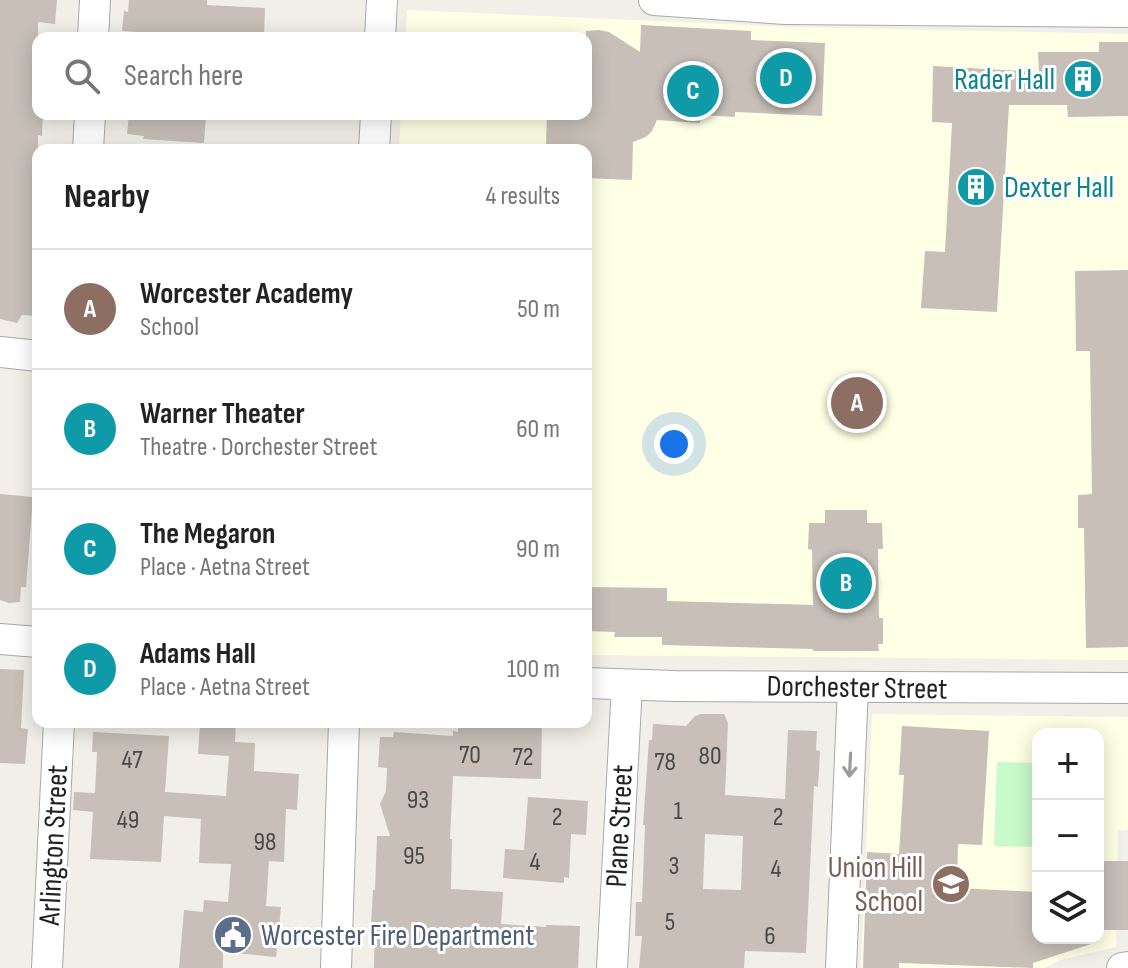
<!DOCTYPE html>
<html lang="en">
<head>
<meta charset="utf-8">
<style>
	:root { --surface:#fff; --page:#f6f6f6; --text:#222; --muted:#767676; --line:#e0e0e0; --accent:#db2777 }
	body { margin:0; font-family:"Sofia Sans Condensed",sans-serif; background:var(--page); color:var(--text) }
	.controls { position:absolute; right:24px; bottom:24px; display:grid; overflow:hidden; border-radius:16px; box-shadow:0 4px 20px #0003 }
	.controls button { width:72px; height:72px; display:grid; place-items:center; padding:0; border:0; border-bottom:2px solid var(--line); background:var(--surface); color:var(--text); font:40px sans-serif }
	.you { position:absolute; left:674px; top:444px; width:28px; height:28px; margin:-20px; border:6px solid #fff; border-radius:50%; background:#1a73e8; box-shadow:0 0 0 12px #1a73e833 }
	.badge { display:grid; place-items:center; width:52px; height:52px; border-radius:50%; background:var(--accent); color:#fff; font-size:26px; font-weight:700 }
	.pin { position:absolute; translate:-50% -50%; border:4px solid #fff; box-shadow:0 2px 8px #0006 }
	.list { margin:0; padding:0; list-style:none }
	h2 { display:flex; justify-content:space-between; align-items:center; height:104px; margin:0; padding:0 32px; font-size:34px }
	h2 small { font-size:26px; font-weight:400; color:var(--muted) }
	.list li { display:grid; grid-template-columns:52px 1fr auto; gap:24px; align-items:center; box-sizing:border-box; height:120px; padding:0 32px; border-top:2px solid var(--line) }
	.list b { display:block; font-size:30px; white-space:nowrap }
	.list p { margin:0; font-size:26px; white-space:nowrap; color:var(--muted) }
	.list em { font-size:26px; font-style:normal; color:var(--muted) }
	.icon { flex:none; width:44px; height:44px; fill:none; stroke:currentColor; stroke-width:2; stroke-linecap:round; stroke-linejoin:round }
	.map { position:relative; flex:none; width:1128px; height:968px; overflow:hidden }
	.search { position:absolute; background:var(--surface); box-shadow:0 4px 20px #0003; left:32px; top:32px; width:560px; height:88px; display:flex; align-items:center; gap:20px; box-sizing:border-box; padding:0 28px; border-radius:16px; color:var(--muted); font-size:30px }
	.panel { position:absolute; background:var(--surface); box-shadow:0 4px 20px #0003; left:32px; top:144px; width:560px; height:584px; border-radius:16px }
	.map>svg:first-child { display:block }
	.education { fill:#ffffe5; fill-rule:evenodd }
	.park { fill:#c8facc }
	.building { fill:#c7bfb8; fill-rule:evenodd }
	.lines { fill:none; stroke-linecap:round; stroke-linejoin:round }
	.minor-casing { stroke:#a9a9a9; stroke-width:32 }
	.minor { stroke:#fff; stroke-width:30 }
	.oneway { stroke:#9c9c9c }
	.labels { text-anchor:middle; stroke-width:6; stroke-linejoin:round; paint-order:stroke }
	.number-label { font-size:26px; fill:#4b4948 }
	.culture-label { font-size:30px; fill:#0d838f; stroke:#fff; text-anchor:end }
	.street-label { font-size:30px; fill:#222; stroke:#fff }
	.education-label { font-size:30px; fill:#785e54; stroke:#fff; text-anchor:end }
	.service-label { font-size:30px; fill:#4e5e75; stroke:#fff; text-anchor:start }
</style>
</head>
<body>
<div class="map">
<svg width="1128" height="968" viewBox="0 0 1128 968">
	<rect width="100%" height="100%" fill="#f2efe9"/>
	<g class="education">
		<path d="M407,10l384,17 337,7v626l-542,-5v-505h-187l2,-36h185v-76h-181z"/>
		<path d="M872,714l256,3v113l-10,1 -2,116 -52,12 -20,9h-183zM1038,734h60v204h-60z"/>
	</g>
	<path class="park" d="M997,762l39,1 1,84 -43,-1z"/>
	<g class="building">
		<path d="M0,0h57l-2,24 -17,-2v92h5l-1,22 -4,-1v181l-16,-1 -5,8 -17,-4z"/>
		<path d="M129,0h78v5l58,3 -1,30h-46l-53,-5 -5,5h-6l-4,-5 -28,-2 2,-20 4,1z"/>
		<path d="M641,25l110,6v9l74,3 -3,73 -87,-4v5l-34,-2 -1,8 -43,-3 -5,11 -6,6 -13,5 -1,38 -46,-2v-28h-30v-4l-10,-1 1,-31h39v-83l13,-1 10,2 31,20z"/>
		<path d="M1099,42h29v74l-60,1 -1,-12h-58l-12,207 -76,-4 4,-57 20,1 7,-129 -20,-1 1,-56 106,6 -1,-20h61z"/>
		<path d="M129,114h77l-2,29 -61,-4 1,-3 -17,-2z"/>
		<path d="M1128,270v377l-42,1 -2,-120h-6v-33l14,-1 -2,-143h-14l-1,-80z"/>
		<path d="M0,494l33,3 -7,90h-5l-1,15 -11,1 -9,-3z"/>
		<path d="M825,510h42v13h15l1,26h-5l1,69h4v26h-5l1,7h-66v-2l-151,-4v-8h-48l1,-5 -29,-1v-44l81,1v13l146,4 -1,-55 -4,-1 1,-26h16z"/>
		<path d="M0,669l24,1 -3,58 7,1 -3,35 -25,-1z"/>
		<path d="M701,714h23l4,9 -3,72 60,4 3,-69 29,1 -1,19 4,1 -2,36 -4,-1 -8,167 -61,-2 -1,17h-105l3,-32h-7l1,-34h6l3,-77h-2l6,-85h3l1,-16 33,2 9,-10zM705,834l38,2 -2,54 -38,-1z"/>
		<path d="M200,722h36l-1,20 20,1 -1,28 45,3 -2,36 -11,-1 -2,53 -15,-1 -3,45 15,1 -5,50 -53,-5v16h-44l5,-58 19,2 1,-12 24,2 3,-38 -32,-1 2,-44 -37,-3 -3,46 -71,-3 3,-47 -20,-2 1,-18 21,1 2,-41h-5l1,-20 76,4 -4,56 61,4 3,-40 -31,-2z"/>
		<path d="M458,722h84l-1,57 -88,-3 -3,63h2l-1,50 52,3 -2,32 45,3v-2l34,1 -2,42h-204l1,-43h-4l2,-35h2l2,-54h13l-10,-32 6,-13 1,-23 -9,-1 2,-30h13l1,-5 59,4v-5l5,1z"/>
		<path d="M902,726l87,5 -7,114 -24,-1 -1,44 81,4v46h59v4l-64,21v5l-134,-5v5h-36l4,-116 32,2 5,-79h-5z"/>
		<path d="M528,797l60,4 -2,34 -15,-1 -2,44 -5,-1v6l-61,-5 2,-29 19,1z"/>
		<rect x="1098" y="861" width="30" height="69"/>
	</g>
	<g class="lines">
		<defs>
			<g id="minor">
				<path d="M654,0l131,9 343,3"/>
				<path d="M93,38l2,-38"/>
				<path d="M380,38l2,-38"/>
				<path d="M88,150l2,-36"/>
				<path d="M374,150l2,-36"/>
				<path d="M0,352l38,4"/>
				<path d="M0,639l38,3"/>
				<path d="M586,683l89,3 453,2"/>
				<path d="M47,968l12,-246"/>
				<path d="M336,968l8,-246"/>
				<path d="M612,968l15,-283"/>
				<path d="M841,968l12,-281"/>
				<path d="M1122,968l6,-1"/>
			</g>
		</defs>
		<use href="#minor" class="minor-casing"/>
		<use href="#minor" class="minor"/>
	</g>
	<defs><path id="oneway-shaft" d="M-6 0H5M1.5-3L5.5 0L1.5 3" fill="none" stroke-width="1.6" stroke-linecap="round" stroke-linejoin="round" transform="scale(2)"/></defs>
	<use class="oneway" href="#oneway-shaft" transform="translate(850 765) rotate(93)"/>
	<defs>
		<symbol id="building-disc" viewBox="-11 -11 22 22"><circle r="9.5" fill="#0f9aa8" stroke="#fff"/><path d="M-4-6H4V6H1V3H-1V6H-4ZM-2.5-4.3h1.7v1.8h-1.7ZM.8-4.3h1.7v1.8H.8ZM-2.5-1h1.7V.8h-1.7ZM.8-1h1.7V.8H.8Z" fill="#fff"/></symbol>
		<symbol id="school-disc" viewBox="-11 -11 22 22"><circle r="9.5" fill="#8d6e63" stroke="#fff"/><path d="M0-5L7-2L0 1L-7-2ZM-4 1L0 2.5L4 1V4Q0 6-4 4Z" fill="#fff"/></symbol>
		<symbol id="civic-disc" viewBox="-11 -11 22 22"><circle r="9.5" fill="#5c6f8a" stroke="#fff"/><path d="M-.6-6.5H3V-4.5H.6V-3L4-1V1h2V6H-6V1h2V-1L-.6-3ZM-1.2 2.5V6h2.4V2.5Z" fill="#fff"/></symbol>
	</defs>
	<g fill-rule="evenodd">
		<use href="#building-disc" x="1061" y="57" width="44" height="44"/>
		<use href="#building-disc" x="954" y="165" width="44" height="44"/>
		<use href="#school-disc" x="929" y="862" width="44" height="44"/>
		<use href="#civic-disc" x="211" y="913" width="44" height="44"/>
	</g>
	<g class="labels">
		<g class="number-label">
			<text x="470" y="763">70</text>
			<text x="710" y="764">80</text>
			<text x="523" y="765">72</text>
			<text x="132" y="768">47</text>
			<text x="665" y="770">78</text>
			<text x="418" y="808">93</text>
			<text x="678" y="819">1</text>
			<text x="557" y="825">2</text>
			<text x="778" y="825">2</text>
			<text x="128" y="828">49</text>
			<text x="265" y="850">98</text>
			<text x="414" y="864">95</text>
			<text x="535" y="870">4</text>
			<text x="674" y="874">3</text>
			<text x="776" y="877">4</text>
			<text x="670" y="930">5</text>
			<text x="770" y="944">6</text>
		</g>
		<g class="culture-label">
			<text x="1055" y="89">Rader Hall</text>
			<text x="1004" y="197" text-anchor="start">Dexter Hall</text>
		</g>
		<g class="street-label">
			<text transform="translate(857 687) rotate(1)" y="10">Dorchester Street</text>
			<text transform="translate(619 826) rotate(-87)" y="10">Plane Street</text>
			<text transform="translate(53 845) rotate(-87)" y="10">Arlington Street</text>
		</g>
		<g class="education-label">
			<text x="923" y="877">Union Hill<tspan x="923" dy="34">School</tspan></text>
		</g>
		<g class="service-label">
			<text x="261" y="945">Worcester Fire Department</text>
		</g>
	</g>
</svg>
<div class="controls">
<button>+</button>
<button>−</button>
<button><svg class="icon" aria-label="layers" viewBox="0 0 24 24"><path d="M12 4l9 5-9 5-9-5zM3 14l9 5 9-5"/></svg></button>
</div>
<div class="you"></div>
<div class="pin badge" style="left:857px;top:403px;background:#8d6e63">A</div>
<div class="pin badge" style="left:846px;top:583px;background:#0f9aa8">B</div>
<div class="pin badge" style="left:693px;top:91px;background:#0f9aa8">C</div>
<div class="pin badge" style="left:786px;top:78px;background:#0f9aa8">D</div>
<div class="search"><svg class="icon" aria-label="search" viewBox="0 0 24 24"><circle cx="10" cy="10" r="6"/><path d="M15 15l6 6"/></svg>Search here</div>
<section class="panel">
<h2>Nearby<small>4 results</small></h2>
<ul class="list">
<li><span class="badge" style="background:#8d6e63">A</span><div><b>Worcester Academy</b><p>School</p></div><em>50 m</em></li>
<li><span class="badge" style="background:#0f9aa8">B</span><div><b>Warner Theater</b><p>Theatre · Dorchester Street</p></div><em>60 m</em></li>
<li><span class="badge" style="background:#0f9aa8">C</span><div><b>The Megaron</b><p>Place · Aetna Street</p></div><em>90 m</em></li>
<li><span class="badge" style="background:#0f9aa8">D</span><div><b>Adams Hall</b><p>Place · Aetna Street</p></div><em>100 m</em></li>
</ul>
</section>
</div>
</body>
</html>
